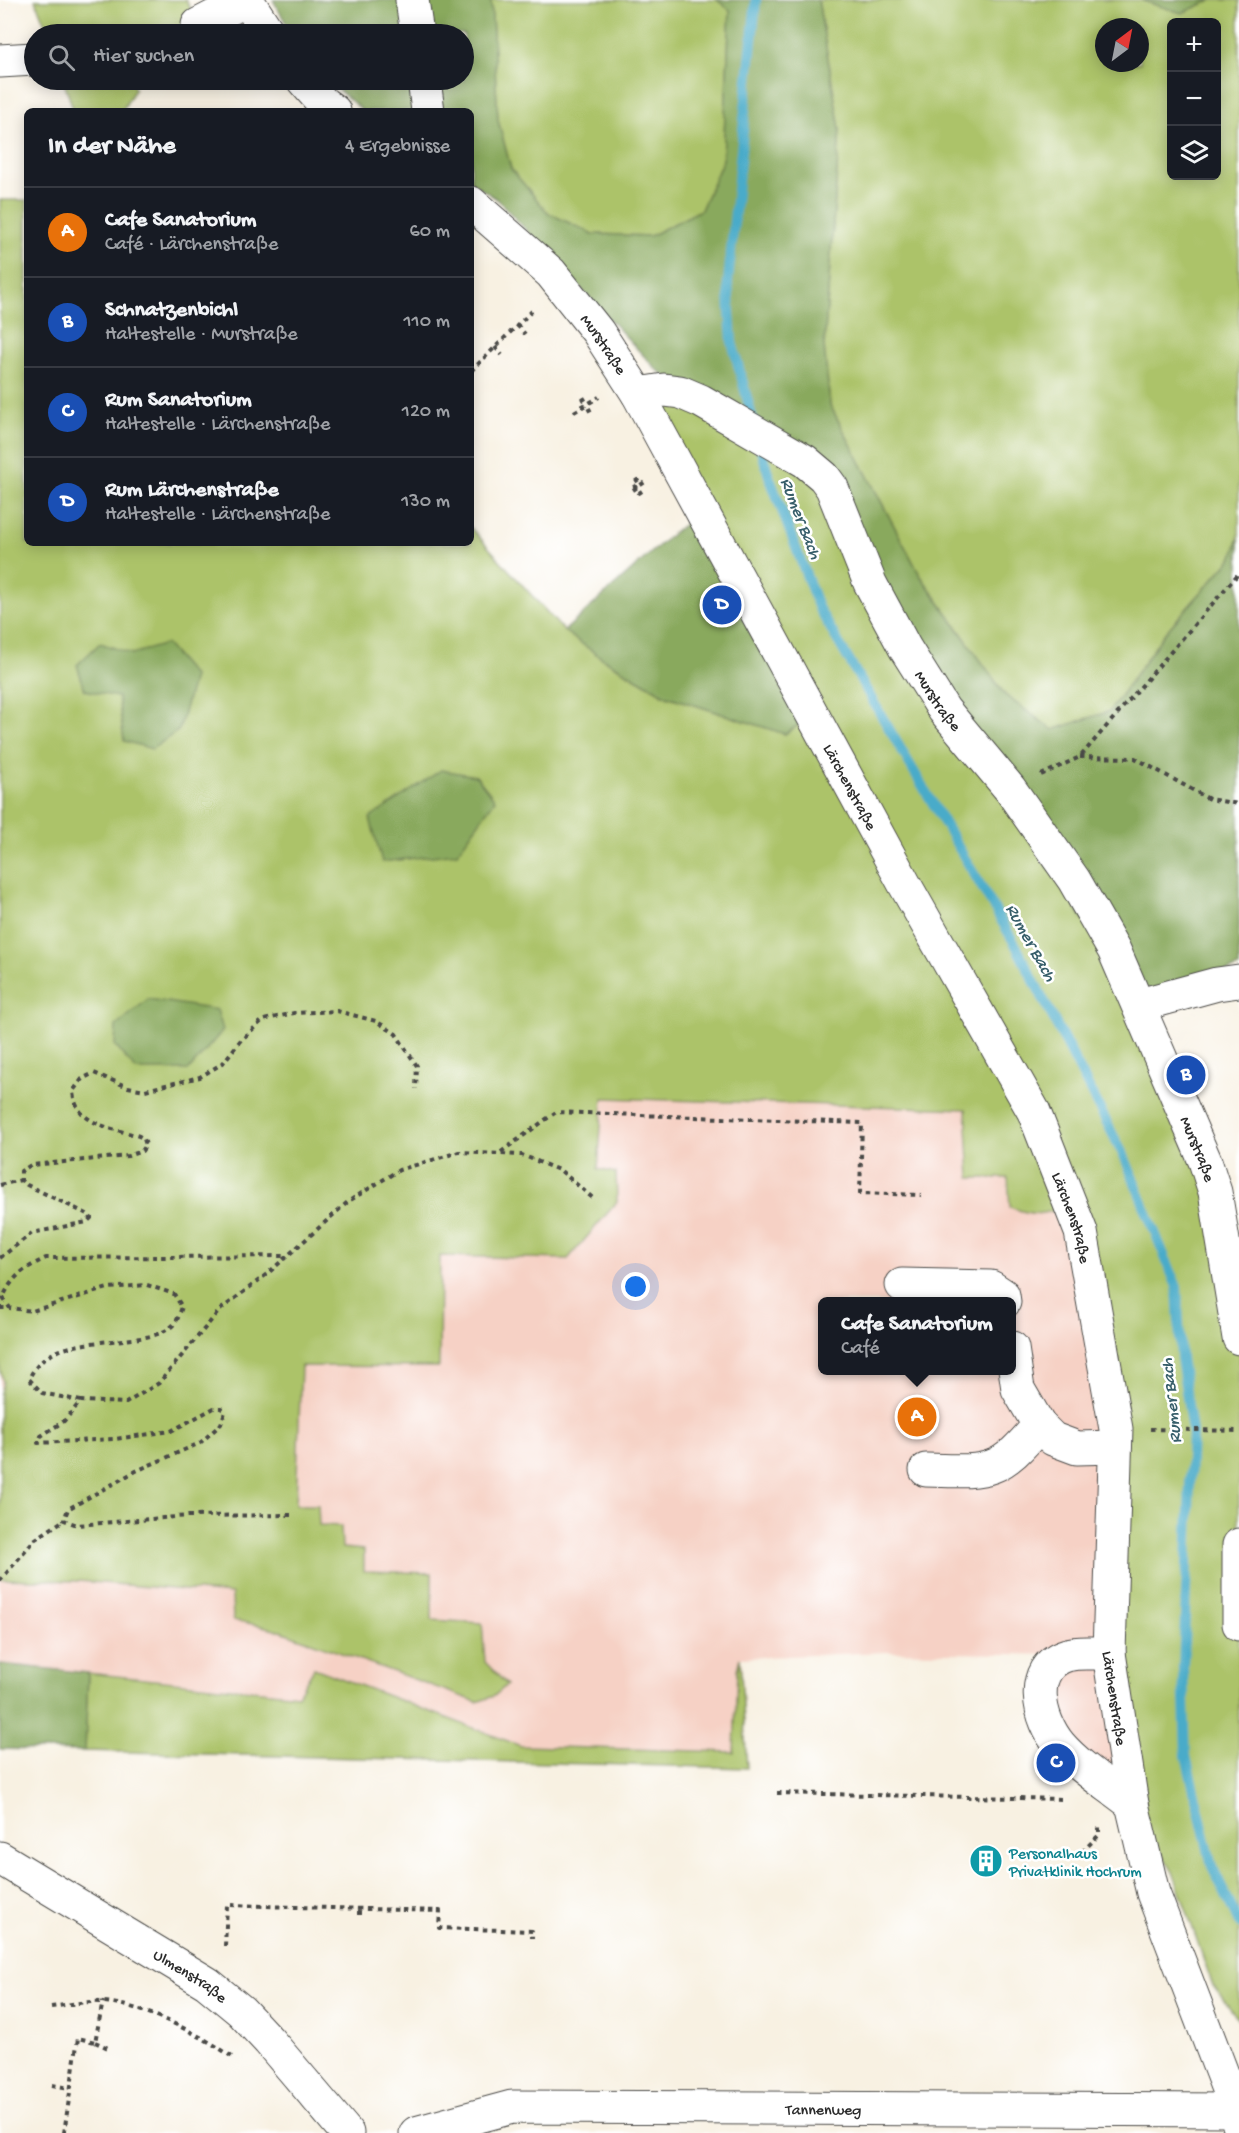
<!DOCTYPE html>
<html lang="de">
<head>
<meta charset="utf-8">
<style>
	:root { --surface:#171b24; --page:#242831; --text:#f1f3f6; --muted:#9ea1a6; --line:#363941; --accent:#b45309 }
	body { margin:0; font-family:"Gochi Hand",sans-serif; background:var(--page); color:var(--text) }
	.controls { position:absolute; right:18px; top:18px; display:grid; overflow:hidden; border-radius:9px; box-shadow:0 3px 15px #0003 }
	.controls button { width:54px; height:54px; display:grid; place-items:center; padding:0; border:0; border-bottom:2px solid var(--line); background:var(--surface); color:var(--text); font:30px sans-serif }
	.compass { position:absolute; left:1095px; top:18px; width:54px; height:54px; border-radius:50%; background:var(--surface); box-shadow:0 3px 15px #0003; rotate:32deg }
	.you { position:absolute; left:636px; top:1287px; width:21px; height:21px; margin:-15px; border:4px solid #fff; border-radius:50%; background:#1a73e8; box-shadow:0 0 0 9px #1a73e833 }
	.badge { display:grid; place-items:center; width:39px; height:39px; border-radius:50%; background:var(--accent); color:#fff; font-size:20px; font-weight:700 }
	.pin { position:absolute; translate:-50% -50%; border:3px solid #fff; box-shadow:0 2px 6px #0006 }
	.popup { position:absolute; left:818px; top:1297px; width:198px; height:78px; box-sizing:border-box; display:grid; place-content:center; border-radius:9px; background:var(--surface); filter:drop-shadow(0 2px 4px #0005); font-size:20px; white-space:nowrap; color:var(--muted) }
	.popup b { font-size:22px; color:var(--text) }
	.popup::after { content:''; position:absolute; left:50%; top:100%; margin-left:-12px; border:12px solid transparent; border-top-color:var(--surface) }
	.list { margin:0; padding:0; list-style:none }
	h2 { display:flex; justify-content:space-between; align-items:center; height:78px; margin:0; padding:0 24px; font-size:26px }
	h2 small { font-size:20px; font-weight:400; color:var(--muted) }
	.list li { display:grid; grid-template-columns:39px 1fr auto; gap:18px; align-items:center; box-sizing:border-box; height:90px; padding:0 24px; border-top:2px solid var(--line) }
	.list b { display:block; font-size:22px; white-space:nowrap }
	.list p { margin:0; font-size:20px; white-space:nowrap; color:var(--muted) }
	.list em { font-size:20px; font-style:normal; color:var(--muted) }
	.icon { flex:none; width:33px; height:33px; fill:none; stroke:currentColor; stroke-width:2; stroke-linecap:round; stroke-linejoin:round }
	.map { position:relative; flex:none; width:1239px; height:2133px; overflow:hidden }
	.search { position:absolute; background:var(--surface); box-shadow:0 3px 15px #0003; left:24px; top:24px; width:450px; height:66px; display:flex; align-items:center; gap:15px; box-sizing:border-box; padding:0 21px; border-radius:33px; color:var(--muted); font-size:22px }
	.panel { position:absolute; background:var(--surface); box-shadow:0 3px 15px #0003; left:24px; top:108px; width:450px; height:438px; border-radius:9px }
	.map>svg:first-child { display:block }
	.built { fill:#f6d1c5; fill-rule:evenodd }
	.green { fill:#acc369; stroke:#6c774a; stroke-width:1.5; fill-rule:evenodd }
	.forest { fill:#89a95d; stroke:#5a6a44; stroke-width:1.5 }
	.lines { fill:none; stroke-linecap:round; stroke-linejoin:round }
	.stream { stroke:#4aabc9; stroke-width:10 }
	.minor-casing { stroke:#4a4946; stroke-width:35 }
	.path { stroke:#4a4946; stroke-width:4; stroke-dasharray:4.5 4.5; stroke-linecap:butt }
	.minor { stroke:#fff; stroke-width:33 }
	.labels { text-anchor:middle; stroke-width:5; stroke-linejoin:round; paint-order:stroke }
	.street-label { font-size:16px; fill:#2b2b2b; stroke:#fff }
	.culture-label { font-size:16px; fill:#0d838f; stroke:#fff; text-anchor:start }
	.water-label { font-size:18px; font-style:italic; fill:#375e6a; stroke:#fff }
</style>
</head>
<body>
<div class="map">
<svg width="1239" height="2133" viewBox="0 0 1239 2133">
	<rect width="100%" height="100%" fill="#fff"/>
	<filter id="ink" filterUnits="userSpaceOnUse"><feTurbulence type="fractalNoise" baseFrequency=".0167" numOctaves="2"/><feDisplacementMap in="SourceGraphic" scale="12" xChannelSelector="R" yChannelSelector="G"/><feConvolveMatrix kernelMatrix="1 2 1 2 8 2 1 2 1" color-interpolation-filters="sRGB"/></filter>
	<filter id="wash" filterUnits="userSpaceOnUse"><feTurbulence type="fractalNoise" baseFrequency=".008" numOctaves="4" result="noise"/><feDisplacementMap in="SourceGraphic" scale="24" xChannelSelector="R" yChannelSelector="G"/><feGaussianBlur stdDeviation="1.35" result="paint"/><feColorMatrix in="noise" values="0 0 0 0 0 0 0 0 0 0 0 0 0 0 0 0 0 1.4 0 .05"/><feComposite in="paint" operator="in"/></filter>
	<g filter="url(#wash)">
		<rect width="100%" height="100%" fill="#f8f1e2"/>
		<path class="built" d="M602,1098l365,11 41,69 62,27 46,224 16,375 -91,-94 25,-55 -180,-3 -145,6 6,110 -747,-19v-517zM822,1302h190v68h-190z"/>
		<g class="green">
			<path d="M35,0h151l17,34h-154z"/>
			<path d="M491,0h226l13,10 -7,150 -22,50 -51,26 -57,-2 -45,-21 -37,-44 -13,-49z"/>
			<path d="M818,0h322l42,13 30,-13h27v537l-6,20 -69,77 -54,77 -57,19 -48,-35 -85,-120 -90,-170 -6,-59 16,-217zM1172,22h44v154h-44zM1104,27h36v36h-36z"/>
			<path d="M63,80h67l5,9 -13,22h-48z"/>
			<path d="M0,200h27v343h444v-15l93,103 41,29 62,36 118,38 -147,-340 26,-4 141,71 269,419 131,281 34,177v682l-26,-34 -40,-114 -41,-68 -23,-151 7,-224 -46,-224c-26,10 -34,12 -60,2l-2,-29h-38l-4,-69 -363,-11 -5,71 18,4 1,29 -49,57 -128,-3 -1,111 -138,-1 -5,139h22l1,20 22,1 1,22 22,2v21l68,2v47l50,3 3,39 22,23 -13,11 -17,6 -202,-73 -42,-9 -1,-26 -153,-13 -79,-2v-186l3,-11 -3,-13z"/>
			<path d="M740,1658l7,110 -662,-17 3,-78 210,22 16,-27 207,78 213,6 3,-82z"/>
		</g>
		<g class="forest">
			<path d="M273,0h218l7,120 13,49 37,44 45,21 57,2 51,-26 22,-50 7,-150 -13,-10h101l22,129 -16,217 6,59 90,170 85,120 48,35 57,-19 54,-77 69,-77 6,-20v430l-99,38 -196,-295 -106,-209 -182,-132 -159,-170 -26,-17v-71h-108l-36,-31h137v-46h-172z"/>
			<path d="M1140,0h72l-30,13z"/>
			<path d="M702,511l111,205 -28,18 -118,-38 -62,-36 -41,-29 110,-99z"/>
			<path d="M100,643l32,11 34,-10 28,33 -15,53 -27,19 -28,-8 -6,-44 -33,-7 -8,-25z"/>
			<path d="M441,770l35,6 19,24 -38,53 -75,9 -12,-44z"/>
			<path d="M148,999l69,11 6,20 -34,40h-53l-21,-24 1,-20z"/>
			<path d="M0,1664l88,9 -3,78 -85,-2z"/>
		</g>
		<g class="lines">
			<g class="stream">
				<path d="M754,424l-22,-82 -4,-60 28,-282"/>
				<path d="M759,442l10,34 50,133 196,335 110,214 52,129 4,71 11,73 -9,238 3,87 26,110 27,57"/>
			</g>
		</g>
	</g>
	<g filter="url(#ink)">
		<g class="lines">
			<defs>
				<g id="minor">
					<path d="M247,0l22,34"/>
					<path d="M412,0l5,34"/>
					<path d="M198,25l48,-25"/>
					<path d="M0,61l34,-2"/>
					<path d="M303,80l20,23 11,8"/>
					<path d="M424,80l4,31"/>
					<path id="s1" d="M471,203l80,70 47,59 40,62 267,491 129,227 47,120 35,197 -7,224 23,151 21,89 83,217 3,15"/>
					<path id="s2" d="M638,394l26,-4 16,2 21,9 104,60 19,16 8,11 38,95 35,65 39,62 66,79 64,91 40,70 91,211 10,31 24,146"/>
					<path d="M1140,1005l77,-21 22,-3"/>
					<path d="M902,1285l89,2 12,8 1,7"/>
					<path d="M1012,1348l6,41 21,36 14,14 24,9 38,-1"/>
					<path d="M926,1470c62,2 72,5 113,-45"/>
					<path d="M1239,1545v79"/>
					<path d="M1109,1653c-13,1 -30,-2 -42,2 -41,12 -28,66 -7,90 19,22 48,40 72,59"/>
					<path id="s3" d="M0,1858l207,125 34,28 28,30 78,92"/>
					<path id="s4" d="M416,2133l96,-26 724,3"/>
				</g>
			</defs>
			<use href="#minor" class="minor-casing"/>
			<g class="path">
				<path d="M517,325l8,9"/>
				<path d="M495,347l7,8"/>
				<path d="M471,371l64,-63"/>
				<path d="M586,398l-5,3 6,10 6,-3"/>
				<path d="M574,412l25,-15"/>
				<path d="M639,479l-6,4 6,10 6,-4"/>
				<path d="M633,490l12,-8"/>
				<path d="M1080,757l55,1 74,41 30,5"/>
				<path d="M1041,775l39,-18 159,-184"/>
				<path d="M501,1152l55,-40 306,11 -2,70 61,2"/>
				<path d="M0,1185l21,-5"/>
				<path d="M0,1258l32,-25 55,-11 4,-4 -4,-4 -60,-29 -6,-5v-9l10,-6 97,-9 14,-5 4,-6 -2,-6 -5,-3c-27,-8 -64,-11 -66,-45l9,-12 12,-6 34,14 17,3 55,-13 23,-14 17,-22 23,-21 31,-7 43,-2 39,10 20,13 21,32 -1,23"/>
				<path d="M0,1308h9"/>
				<path d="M81,1401l-39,-8 -13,-14c23,-55 118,-25 145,-55 4,-4 6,-12 8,-17l-8,-13 -27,-9 -39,3 -76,23 -22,-3 -7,-10c9,-22 22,-30 43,-40l239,-2"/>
				<path d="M1150,1429l89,2"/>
				<path d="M291,1515l-103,1 -111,9 -13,-5 4,-11 68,-38 64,-28 21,-19 4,-12 -4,-4h-7l-43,23 -56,8 -77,4 3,-7 23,-15 17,-20 45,2 33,-20 61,-73 47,-36 82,-73 50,-31 60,-18 63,3 39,16 34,29"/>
				<path d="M0,1581l34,-41 30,-20"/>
				<path d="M777,1793l287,6"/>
				<path d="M1082,1852l17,-17v-11"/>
				<path d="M359,1915v-6"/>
				<path d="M225,1946l2,-41 213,6 -1,17 93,3v7"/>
				<path d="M51,2007c16,-2 34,-6 50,-5 36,0 103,34 131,55"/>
				<path d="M95,2042l13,6"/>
				<path d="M52,2085l18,3"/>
				<path d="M64,2133l14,-95 17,4 8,-41"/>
			</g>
			<use href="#minor" class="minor"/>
		</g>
	</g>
	<defs>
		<symbol id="building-disc" viewBox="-11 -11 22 22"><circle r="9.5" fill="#0f9aa8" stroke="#fff"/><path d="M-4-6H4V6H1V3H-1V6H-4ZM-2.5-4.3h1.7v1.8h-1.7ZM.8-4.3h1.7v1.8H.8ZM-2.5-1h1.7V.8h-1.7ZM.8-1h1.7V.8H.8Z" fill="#fff"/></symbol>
	</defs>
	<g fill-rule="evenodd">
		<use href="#building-disc" x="967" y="1842" width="38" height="38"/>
	</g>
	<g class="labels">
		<g class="street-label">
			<text dy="6" stroke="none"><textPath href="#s1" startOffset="195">Murstraße</textPath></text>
			<text dy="6" stroke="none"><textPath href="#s2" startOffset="462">Murstraße</textPath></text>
			<text dy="6" stroke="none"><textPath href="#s1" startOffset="702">Lärchenstraße</textPath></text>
			<text dy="6" stroke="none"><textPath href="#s2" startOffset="984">Murstraße</textPath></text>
			<text dy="6" stroke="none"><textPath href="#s1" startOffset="1188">Lärchenstraße</textPath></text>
			<text dy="6" stroke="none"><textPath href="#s1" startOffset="1674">Lärchenstraße</textPath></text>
			<text dy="6" stroke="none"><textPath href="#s3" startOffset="224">Ulmenstraße</textPath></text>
			<text dy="6" stroke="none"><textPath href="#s4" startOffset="411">Tannenweg</textPath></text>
		</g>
		<g class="culture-label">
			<text x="1009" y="1858">Personalhaus<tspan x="1009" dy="18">Privatklinik Hochrum</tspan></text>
		</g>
		<g class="water-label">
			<text transform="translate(802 518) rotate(69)" y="6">Rumer Bach</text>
			<text transform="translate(1032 942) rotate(61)" y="6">Rumer Bach</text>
			<text transform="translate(1170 1401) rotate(-96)" y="6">Rumer Bach</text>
		</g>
	</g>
</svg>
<div class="controls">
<button>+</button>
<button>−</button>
<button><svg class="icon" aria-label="layers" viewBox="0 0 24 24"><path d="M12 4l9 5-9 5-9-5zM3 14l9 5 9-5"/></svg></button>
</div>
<svg class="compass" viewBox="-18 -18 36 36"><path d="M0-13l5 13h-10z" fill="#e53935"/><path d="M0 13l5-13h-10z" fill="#9ea1a6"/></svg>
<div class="you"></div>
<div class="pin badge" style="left:917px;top:1417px;background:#e8710a">A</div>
<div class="popup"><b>Cafe Sanatorium</b>Café</div>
<div class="pin badge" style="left:1186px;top:1075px;background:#1a4fb4">B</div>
<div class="pin badge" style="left:1056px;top:1763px;background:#1a4fb4">C</div>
<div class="pin badge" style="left:722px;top:605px;background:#1a4fb4">D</div>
<div class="search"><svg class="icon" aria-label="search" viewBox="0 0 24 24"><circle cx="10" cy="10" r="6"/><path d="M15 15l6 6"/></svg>Hier suchen</div>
<section class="panel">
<h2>In der Nähe<small>4 Ergebnisse</small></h2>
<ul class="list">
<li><span class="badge" style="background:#e8710a">A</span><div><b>Cafe Sanatorium</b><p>Café · Lärchenstraße</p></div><em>60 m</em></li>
<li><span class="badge" style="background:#1a4fb4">B</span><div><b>Schnatzenbichl</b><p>Haltestelle · Murstraße</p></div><em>110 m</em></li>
<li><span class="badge" style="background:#1a4fb4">C</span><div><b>Rum Sanatorium</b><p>Haltestelle · Lärchenstraße</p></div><em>120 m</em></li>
<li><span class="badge" style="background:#1a4fb4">D</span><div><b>Rum Lärchenstraße</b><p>Haltestelle · Lärchenstraße</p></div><em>130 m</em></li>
</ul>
</section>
</div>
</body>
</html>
